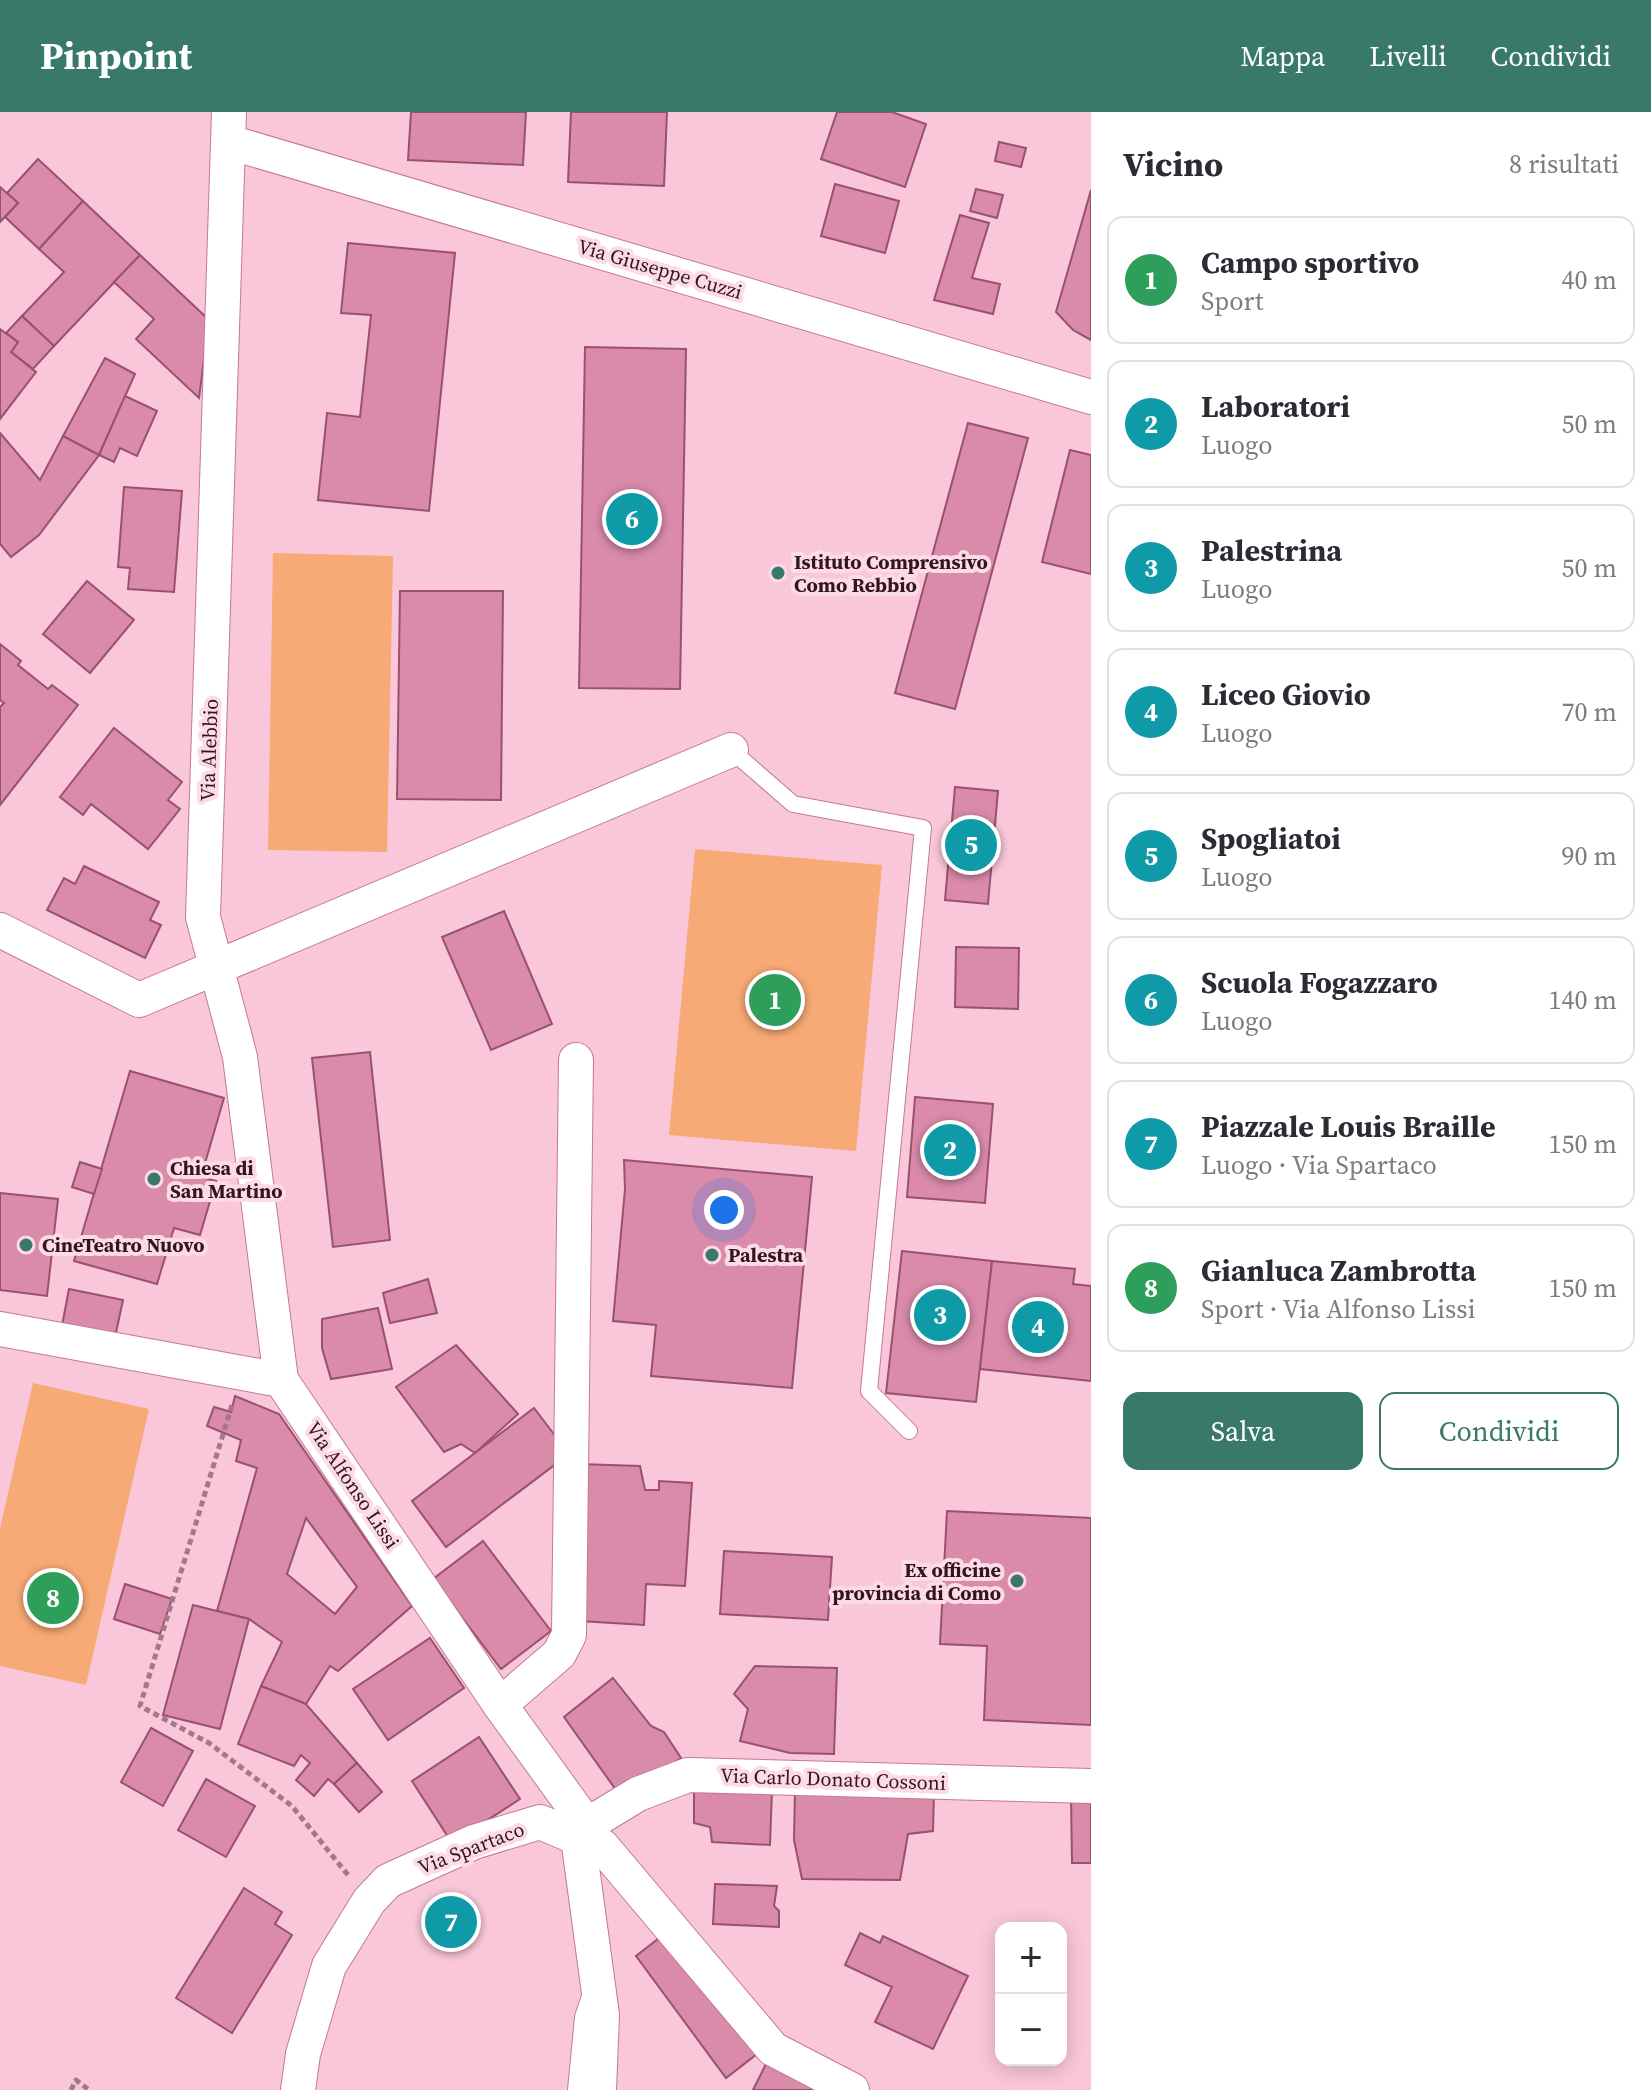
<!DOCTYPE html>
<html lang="it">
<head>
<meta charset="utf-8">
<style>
	:root { --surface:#fff; --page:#f2f2f3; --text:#2b2b33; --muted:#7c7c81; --line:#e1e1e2; --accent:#387969 }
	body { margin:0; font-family:"Source Serif 4",serif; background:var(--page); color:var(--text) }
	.controls { position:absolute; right:24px; bottom:24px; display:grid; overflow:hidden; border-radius:16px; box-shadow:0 4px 20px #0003 }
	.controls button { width:72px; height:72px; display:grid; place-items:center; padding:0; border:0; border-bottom:2px solid var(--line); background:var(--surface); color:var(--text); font:40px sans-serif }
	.you { position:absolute; left:724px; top:1098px; width:28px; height:28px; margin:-20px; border:6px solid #fff; border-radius:50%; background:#1a73e8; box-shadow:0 0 0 12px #1a73e833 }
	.badge { display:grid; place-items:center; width:52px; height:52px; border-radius:50%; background:var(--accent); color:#fff; font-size:26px; font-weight:700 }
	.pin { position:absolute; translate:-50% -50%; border:4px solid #fff; box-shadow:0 2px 8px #0006 }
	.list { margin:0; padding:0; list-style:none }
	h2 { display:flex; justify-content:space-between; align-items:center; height:104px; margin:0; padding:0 32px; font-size:34px }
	h2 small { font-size:26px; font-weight:400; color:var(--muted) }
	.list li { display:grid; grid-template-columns:52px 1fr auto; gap:24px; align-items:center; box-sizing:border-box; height:128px; margin:0 16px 16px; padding:0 16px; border:2px solid var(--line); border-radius:16px }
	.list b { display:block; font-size:30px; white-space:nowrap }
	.list p { margin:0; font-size:26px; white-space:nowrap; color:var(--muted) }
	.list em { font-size:26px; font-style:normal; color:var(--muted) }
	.actions { display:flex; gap:16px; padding:24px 32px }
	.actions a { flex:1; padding:18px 0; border:2px solid var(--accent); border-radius:16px; text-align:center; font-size:28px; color:var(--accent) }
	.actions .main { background:var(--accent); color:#fff }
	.map { position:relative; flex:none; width:1091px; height:1978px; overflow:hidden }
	header { display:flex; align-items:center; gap:48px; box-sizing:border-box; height:112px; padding:0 40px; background:var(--accent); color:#fff }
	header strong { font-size:38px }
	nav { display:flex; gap:44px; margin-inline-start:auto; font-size:28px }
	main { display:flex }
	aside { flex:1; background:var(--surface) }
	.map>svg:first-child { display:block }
	.green { fill:#f7aa75 }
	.building { fill:#d98ba9; stroke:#99516f; stroke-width:2; fill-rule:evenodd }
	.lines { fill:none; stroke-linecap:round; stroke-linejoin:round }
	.lane-casing { stroke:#c47896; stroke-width:18 }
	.street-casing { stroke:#c47896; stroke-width:36 }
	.path { stroke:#a27989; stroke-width:5; stroke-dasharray:6 4; stroke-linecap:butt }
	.lane { stroke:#fff; stroke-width:16 }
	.street { stroke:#fff; stroke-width:34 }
	.poi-dot { fill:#387969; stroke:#fcdae6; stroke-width:3 }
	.labels { text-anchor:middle; stroke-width:8; stroke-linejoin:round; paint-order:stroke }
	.street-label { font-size:20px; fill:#331522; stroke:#fcdae6 }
	.poi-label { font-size:20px; font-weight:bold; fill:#331522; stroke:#fcdae6; text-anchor:start }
</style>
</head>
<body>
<header>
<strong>Pinpoint</strong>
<nav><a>Mappa</a><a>Livelli</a><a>Condividi</a></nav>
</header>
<main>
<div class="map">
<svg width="1091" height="1978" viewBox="0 0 1091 1978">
	<rect width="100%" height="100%" fill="#f9c7d9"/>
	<g class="green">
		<path d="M273,441l120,3 -6,296 -119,-2z"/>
		<path d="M695,737l187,16 -26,286 -187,-16z"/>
		<path d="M33,1271l116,26 -63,276 -86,-19v-137z"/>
	</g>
	<g class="building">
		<path d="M411,0h115l-3,53 -115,-5z"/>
		<path d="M571,0h96l-3,74 -96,-4z"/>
		<path d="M837,0h55l34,12 -21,63 -84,-28z"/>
		<path d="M999,30l27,6 -5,19 -26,-6z"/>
		<path d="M38,47l45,42 -44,48 -34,-32 13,-14 -11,-10z"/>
		<path d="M835,72l64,17 -14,52 -64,-17z"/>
		<path d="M0,75l18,16 -18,19z"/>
		<path d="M976,77l27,6 -6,23 -27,-7z"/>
		<path d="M1091,78v150l-18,-10 -17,-18z"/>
		<path d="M83,89l57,54 -86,91 -32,-30 42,-44 -25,-23z"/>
		<path d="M960,103l29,8 -17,55 28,6 -7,30 -59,-14z"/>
		<path d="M348,131l107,10 -26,258 -111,-11 9,-87 33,4 11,-102 -30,-2z"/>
		<path d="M140,143l69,65 -10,78 -63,-59 18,-20 -40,-37z"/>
		<path d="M22,204l32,30 -21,23 -22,-17 7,-10 -12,-9z"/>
		<path d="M0,217l18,13 -7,10 25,20 -36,47z"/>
		<path d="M585,235l101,2 -6,340 -101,-1z"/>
		<path d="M105,246l30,16 -36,81 -36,-19z"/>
		<path d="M125,284l32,15 -20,45 -17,-8 -6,14 -15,-7z"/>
		<path d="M968,311l60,15 -73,271 -60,-16z"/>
		<path d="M0,321l40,47 23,-44 36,19 -60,80 -28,22 -11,-13z"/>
		<path d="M1070,338l21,5v119l-49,-12z"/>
		<path d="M124,375l58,4 -8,101 -46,-3 2,-21 -12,-1z"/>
		<path d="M87,469l47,39 -44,53 -47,-39z"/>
		<path d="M400,479h103l-2,209 -104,-1z"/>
		<path d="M0,532l21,17 -3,4 30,24 4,-4 26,20 -78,100v-98l4,-4 -4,-3z"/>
		<path d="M114,616l68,54 -14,18 12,9 -32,40 -57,-45 -8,11 -23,-18z"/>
		<path d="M955,675l43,4 -10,113 -43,-4z"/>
		<path d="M84,754l75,36 -9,18 11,5 -16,33 -98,-48 17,-32 11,6z"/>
		<path d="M504,799l48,113 -61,26 -49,-113z"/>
		<path d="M956,835l63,1 -1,61 -63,-2z"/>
		<path d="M370,940l20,188 -57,7 -21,-189z"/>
		<path d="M130,959l94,27 -23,79 15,4 -16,54 -26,-7 -17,56 -83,-23z"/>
		<path d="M915,985l78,7 -8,99 -78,-6z"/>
		<path d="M624,1048l188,17 -20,211 -141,-12 5,-51 -43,-4 12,-132z"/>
		<path d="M80,1050l22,7 -8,25 -22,-7z"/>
		<path d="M0,1081l58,6 -11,97 -47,-6z"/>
		<path d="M902,1139l90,10 -16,141 -90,-9z"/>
		<path d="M992,1149l83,8 -2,15 18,2v95l-111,-12z"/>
		<path d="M428,1167l9,34 -47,10 -7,-30z"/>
		<path d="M69,1177l54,11 -9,42 -53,-11z"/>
		<path d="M378,1196l14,61 -61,10 -9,-31v-29z"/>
		<path d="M456,1233l62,69 -43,39 -14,-9 -17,8 -48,-65z"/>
		<path d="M235,1284l44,18 133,192 -74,65 -8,-5 -24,38 -45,-18 21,-44 -33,-23 -32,-8 40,-143 -21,-7 5,-21 -34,-14 7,-19 17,5zM306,1406l51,69 -22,27 -48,-40z"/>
		<path d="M534,1296l35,46 -123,93 -34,-46z"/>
		<path d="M579,1352l61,2 5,24h14v-9l33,2 -7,103 -39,-2 -2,41 -64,-4z"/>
		<path d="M947,1399l144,7v207l-107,-5 3,-74 -47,-2z"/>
		<path d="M483,1429l68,90 -50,38 -68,-90z"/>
		<path d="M724,1439l108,6 -4,63 -108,-6z"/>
		<path d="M125,1472l47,15 -12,35 -46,-15z"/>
		<path d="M193,1493l56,14 -29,110 -57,-14z"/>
		<path d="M430,1526l34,50 -76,52 -35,-51z"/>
		<path d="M755,1554l82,2 -3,86 -44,-1 -50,-12 8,-32 -14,-15z"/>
		<path d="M613,1566l38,48 13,6 17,26 -60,39 -57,-80z"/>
		<path d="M261,1574l45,18 51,59 -23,21 -6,-5 -14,17 -18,-16 14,-17 -9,-8 -7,11 -56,-22z"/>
		<path d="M151,1616l42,23 -30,55 -42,-24z"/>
		<path d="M479,1625l41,62 -68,44 -40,-62z"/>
		<path d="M357,1651l25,29 -23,20 -25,-28z"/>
		<path d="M206,1667l49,27 -29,51 -48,-27z"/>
		<path d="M694,1674l78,3 -2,56 -58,-3 -2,-15 -16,-4z"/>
		<path d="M795,1677l139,2 -1,40 -25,3 -8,46 -98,-1 -8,-39z"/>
		<path d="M1091,1683v68h-19l-1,-66z"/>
		<path d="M715,1772l62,2 -3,20 5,5v16l-66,-3z"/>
		<path d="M244,1776l38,24 -7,12 17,11 -60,98 -56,-35z"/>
		<path d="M667,1820l90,122 -31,24 -90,-122z"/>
		<path d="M860,1821l20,10 3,-7 85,40 -35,73 -58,-27 17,-35 -47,-22z"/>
		<path d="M767,1950l54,28h-68z"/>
	</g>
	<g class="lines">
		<defs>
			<g id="lane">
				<path d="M731,638l62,54 130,24 -54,563 40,40"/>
				<path d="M576,1978l7,-73 8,-24"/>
			</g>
			<g id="street">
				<path d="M229,0l-26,805 37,140 41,323"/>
				<path d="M229,30l862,255"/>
				<path d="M0,818l139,70 592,-250"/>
				<path d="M0,1217l281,51 219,325 87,120 51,-31 50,-19 403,11"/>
				<path d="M500,1593l59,-51 10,-19 7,-575"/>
				<path d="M602,1734l171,203 79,41"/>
				<path d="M298,1978l5,-36 26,-88 40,-65 19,-20 86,-39 66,-20 38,16 24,177 -3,75"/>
			</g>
		</defs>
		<use href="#lane" class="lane-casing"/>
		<use href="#street" class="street-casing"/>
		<g class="path">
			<path d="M232,1293l-92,301 69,37 83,63 56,69"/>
			<path d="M71,1978l5,-10 13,10"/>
		</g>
		<use href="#lane" class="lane"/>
		<use href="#street" class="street"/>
	</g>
	<g class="poi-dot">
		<circle cx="778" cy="461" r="8"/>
		<circle cx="154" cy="1067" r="8"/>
		<circle cx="26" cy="1133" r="8"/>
		<circle cx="712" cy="1143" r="8"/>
		<circle cx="1017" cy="1469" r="8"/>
	</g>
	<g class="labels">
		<g class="street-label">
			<text transform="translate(660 157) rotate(16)" y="7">Via Giuseppe Cuzzi</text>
			<text transform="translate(209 638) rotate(-88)" y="7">Via Alebbio</text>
			<text transform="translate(353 1373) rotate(56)" y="7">Via Alfonso Lissi</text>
			<text transform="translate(833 1667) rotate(2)" y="7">Via Carlo Donato Cossoni</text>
			<text transform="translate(471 1736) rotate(-21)" y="7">Via Spartaco</text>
		</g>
		<g class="poi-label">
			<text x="794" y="457">Istituto Comprensivo<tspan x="794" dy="23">Como Rebbio</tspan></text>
			<text x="170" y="1063">Chiesa di<tspan x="170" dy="23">San Martino</tspan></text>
			<text x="42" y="1140">CineTeatro Nuovo</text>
			<text x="728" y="1150">Palestra</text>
			<text x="1001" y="1465" text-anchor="end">Ex officine<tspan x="1001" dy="23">provincia di Como</tspan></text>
		</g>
	</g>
</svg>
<div class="controls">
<button>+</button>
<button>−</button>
</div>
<div class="you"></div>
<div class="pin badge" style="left:775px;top:888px;background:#2e9e5b">1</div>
<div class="pin badge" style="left:950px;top:1038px;background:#0f9aa8">2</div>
<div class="pin badge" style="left:940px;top:1203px;background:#0f9aa8">3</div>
<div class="pin badge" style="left:1038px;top:1215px;background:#0f9aa8">4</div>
<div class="pin badge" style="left:971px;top:733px;background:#0f9aa8">5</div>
<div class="pin badge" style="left:632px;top:407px;background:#0f9aa8">6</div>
<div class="pin badge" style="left:451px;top:1810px;background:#0f9aa8">7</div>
<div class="pin badge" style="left:53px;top:1486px;background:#2e9e5b">8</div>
</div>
<aside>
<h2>Vicino<small>8 risultati</small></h2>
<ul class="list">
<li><span class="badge" style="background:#2e9e5b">1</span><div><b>Campo sportivo</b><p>Sport</p></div><em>40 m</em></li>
<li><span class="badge" style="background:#0f9aa8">2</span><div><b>Laboratori</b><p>Luogo</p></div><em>50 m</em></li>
<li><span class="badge" style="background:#0f9aa8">3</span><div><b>Palestrina</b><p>Luogo</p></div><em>50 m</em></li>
<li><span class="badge" style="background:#0f9aa8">4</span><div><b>Liceo Giovio</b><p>Luogo</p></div><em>70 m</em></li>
<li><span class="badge" style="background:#0f9aa8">5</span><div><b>Spogliatoi</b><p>Luogo</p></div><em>90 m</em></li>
<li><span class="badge" style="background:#0f9aa8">6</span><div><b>Scuola Fogazzaro</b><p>Luogo</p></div><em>140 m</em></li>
<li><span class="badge" style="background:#0f9aa8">7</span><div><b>Piazzale Louis Braille</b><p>Luogo · Via Spartaco</p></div><em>150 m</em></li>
<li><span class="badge" style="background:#2e9e5b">8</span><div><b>Gianluca Zambrotta</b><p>Sport · Via Alfonso Lissi</p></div><em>150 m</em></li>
</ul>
<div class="actions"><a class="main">Salva</a><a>Condividi</a></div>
</aside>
</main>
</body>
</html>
